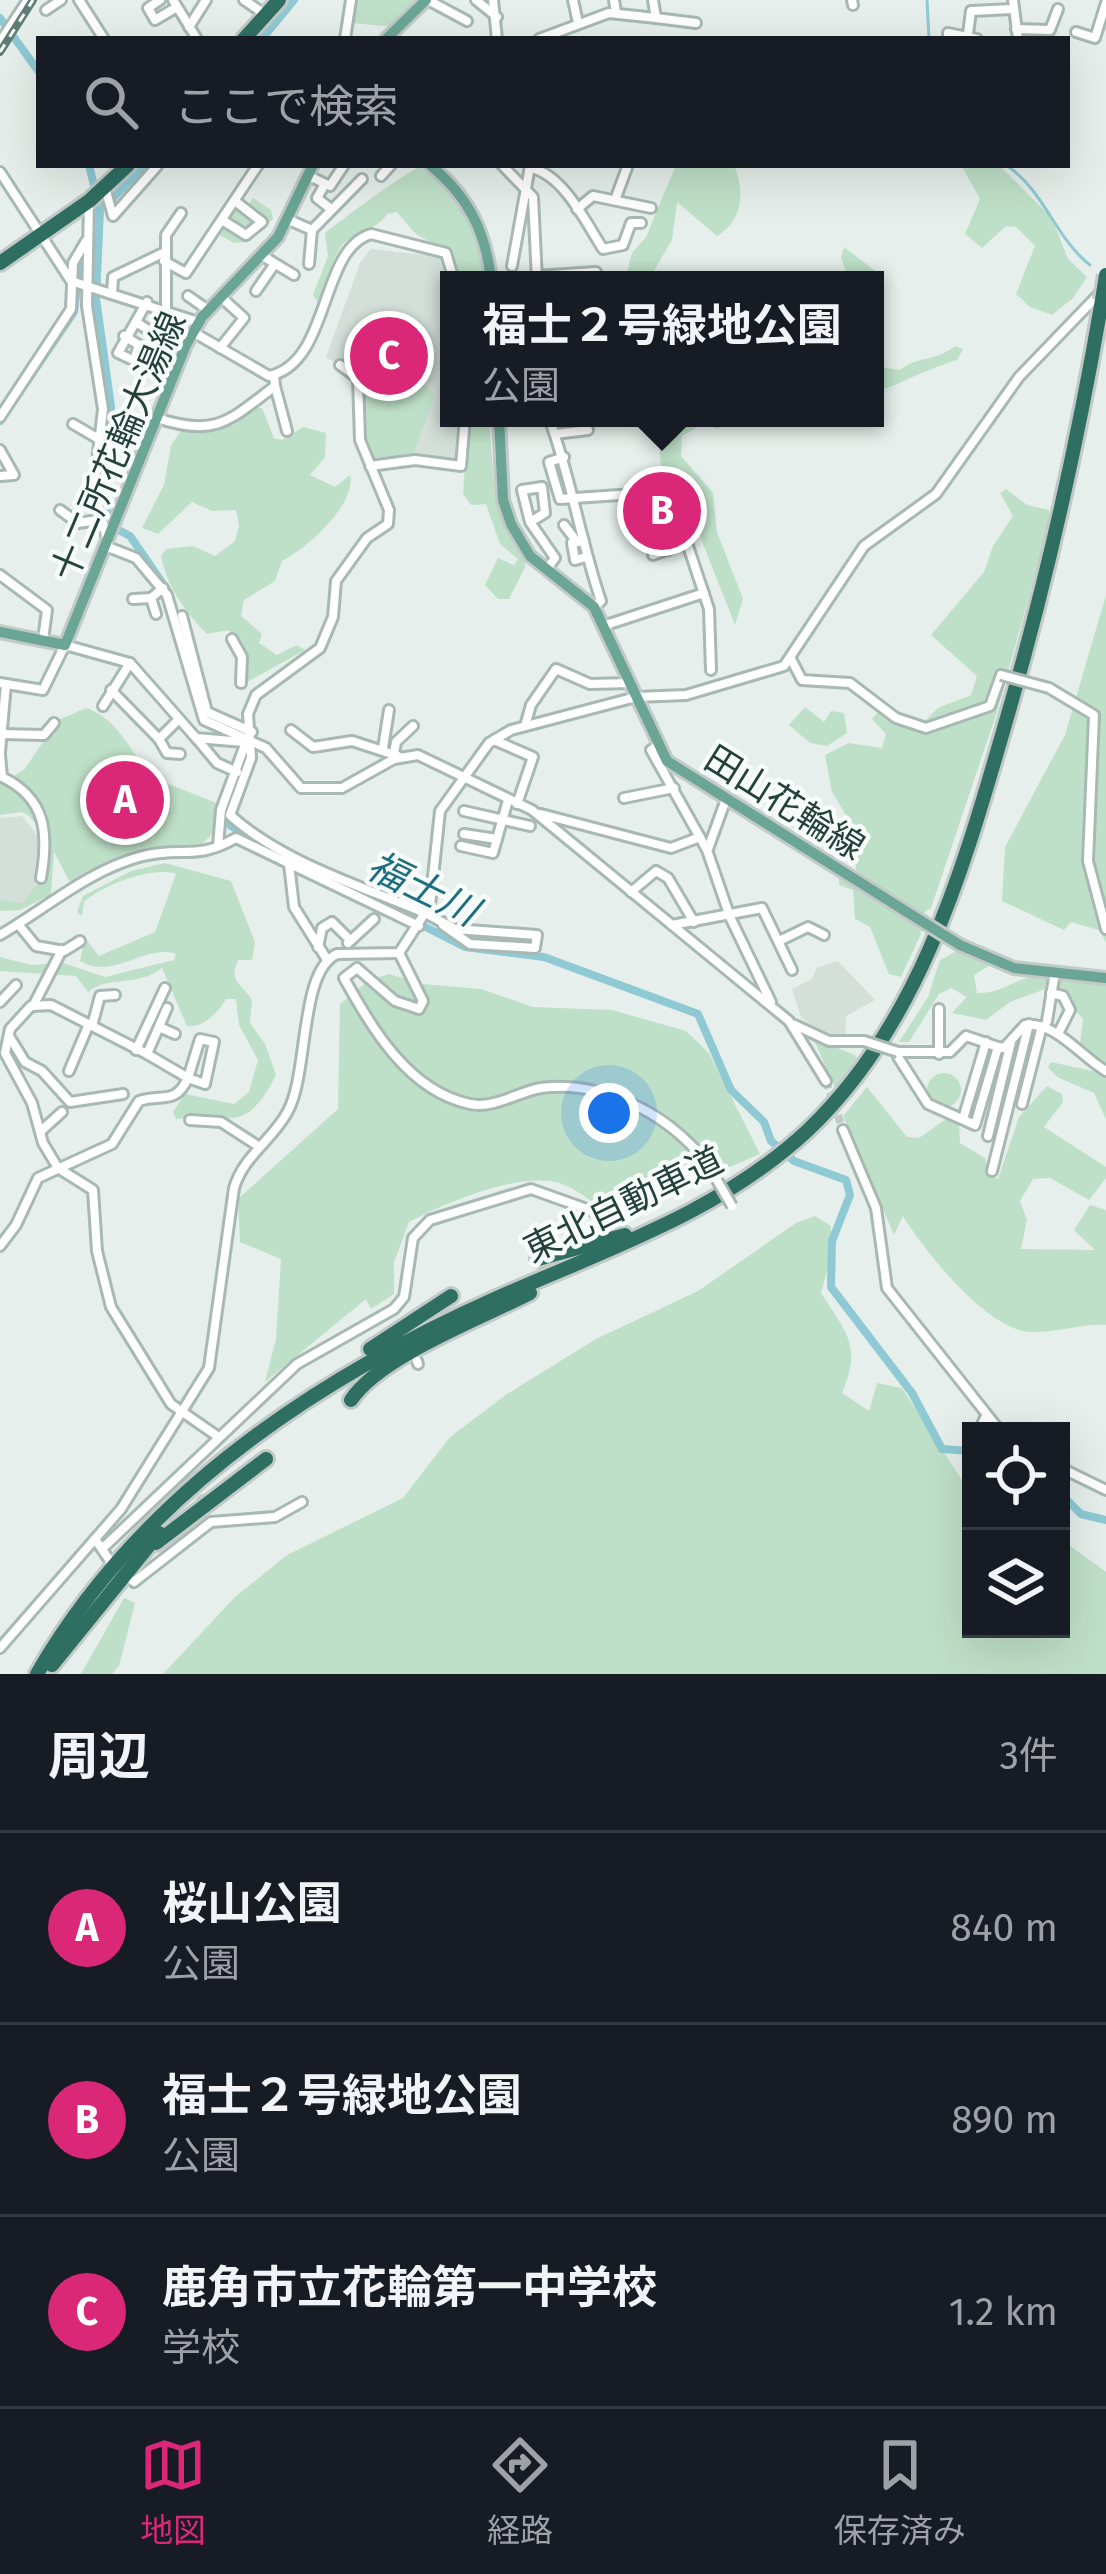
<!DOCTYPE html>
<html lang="ja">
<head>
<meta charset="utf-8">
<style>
	:root { --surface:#171b24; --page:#242831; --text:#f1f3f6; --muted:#9ea1a6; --line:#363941; --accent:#db2777 }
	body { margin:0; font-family:"Fira Sans","Noto Sans JP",sans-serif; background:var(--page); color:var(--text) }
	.controls { position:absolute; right:36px; bottom:36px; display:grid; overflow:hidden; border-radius:0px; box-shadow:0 12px 48px #0002 }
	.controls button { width:108px; height:108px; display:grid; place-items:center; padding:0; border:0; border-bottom:3px solid var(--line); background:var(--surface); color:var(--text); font:60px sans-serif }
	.you { position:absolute; left:609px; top:1113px; width:42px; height:42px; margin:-30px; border:9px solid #fff; border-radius:50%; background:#1a73e8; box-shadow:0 0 0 18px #1a73e833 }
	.badge { display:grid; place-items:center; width:78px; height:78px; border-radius:50%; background:var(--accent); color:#fff; font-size:39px; font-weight:700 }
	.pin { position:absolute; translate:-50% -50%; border:6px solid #fff; box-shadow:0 3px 12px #0006 }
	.popup { position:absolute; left:440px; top:271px; width:444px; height:156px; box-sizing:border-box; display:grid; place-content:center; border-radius:0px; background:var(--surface); filter:drop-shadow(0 3px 9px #0005); font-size:39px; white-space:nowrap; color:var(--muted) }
	.popup b { font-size:45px; color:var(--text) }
	.popup::after { content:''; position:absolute; left:50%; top:100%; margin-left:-24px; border:24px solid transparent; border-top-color:var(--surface) }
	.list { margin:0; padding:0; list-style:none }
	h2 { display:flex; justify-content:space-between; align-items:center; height:156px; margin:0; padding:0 48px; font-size:51px }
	h2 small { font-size:39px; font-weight:400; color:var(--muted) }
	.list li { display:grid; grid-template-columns:78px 1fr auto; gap:36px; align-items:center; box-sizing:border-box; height:192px; padding:0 48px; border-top:3px solid var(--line) }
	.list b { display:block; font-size:45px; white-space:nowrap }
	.list p { margin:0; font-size:39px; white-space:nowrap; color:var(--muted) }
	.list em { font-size:39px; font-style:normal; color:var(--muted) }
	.icon { flex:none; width:66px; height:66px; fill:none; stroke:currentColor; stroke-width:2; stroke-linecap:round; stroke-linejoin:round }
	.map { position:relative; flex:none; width:1106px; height:1674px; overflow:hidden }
	.search { position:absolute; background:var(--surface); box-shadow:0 12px 48px #0002; left:36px; right:36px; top:36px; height:132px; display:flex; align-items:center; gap:30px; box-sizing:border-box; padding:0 42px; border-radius:0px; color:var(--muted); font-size:45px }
	.sheet { height:732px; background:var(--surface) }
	nav { display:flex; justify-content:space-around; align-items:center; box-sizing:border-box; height:168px; border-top:3px solid var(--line); background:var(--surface); font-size:33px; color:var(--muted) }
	nav a { display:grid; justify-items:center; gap:6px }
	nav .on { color:var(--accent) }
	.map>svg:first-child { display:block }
	.built { fill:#d4dfda }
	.green { fill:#bfe0c8 }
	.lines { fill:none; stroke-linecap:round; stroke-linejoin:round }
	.stream { stroke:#8ec9d4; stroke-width:3 }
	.river { stroke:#8ec9d4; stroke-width:8 }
	.minor-tunnel { stroke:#bfccc8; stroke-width:8; stroke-dasharray:8 4; stroke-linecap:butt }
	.minor-casing { stroke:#a8b8b2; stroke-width:14 }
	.major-casing { stroke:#c2cac8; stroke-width:16 }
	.highway-casing { stroke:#c2cac8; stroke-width:20 }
	.minor { stroke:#fff; stroke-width:8 }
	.major { stroke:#6aa596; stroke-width:10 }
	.highway { stroke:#2f6f62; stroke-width:14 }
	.rail-casing { stroke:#5f7d75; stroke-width:8 }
	.rail { stroke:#f7fbf9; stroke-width:3; stroke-dasharray:9; stroke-linecap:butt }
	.minor-bridge-casing { stroke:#a8b8b2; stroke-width:14; stroke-linecap:butt }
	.major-bridge-casing { stroke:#c2cac8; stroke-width:16; stroke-linecap:butt }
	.highway-bridge-casing { stroke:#c2cac8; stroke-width:20; stroke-linecap:butt }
	.minor-bridge { stroke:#fff; stroke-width:8 }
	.major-bridge { stroke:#6aa596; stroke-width:10 }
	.highway-bridge { stroke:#2f6f62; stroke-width:14 }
	.labels { text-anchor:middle; stroke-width:9; stroke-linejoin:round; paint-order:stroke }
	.street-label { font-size:36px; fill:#24423a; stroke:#f7fbf9 }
	.water-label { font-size:39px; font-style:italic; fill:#1c6f80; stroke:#f7fbf9 }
</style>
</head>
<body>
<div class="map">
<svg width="1106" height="1674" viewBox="0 0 1106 1674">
	<rect width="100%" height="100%" fill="#e6efeb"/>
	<g class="built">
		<path d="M371,249l71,8 5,7 2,154h13l-5,46 -84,-1 -12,-26 -2,-59 -33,-21 34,-94z"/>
		<path d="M22,816l19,24 -6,49 -14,17 -21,1v-89z"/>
		<path d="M838,961l37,39 -29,16 -1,23 -19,-2 -25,-20 -9,-28 20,-10 5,-11z"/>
	</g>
	<g class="green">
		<path d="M355,0h64l-25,27 -42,-4z"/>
		<path d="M676,165h58c11,26 9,56 -17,71l-40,-34 -5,38 -21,36 3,4h-29l7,-27 14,-16z"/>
		<path d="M961,165h38l53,53 16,41 19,18 -14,21 -21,17 -22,-8 -14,-13 19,-48 -19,-19 -10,-1 -24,22 -17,-14 15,-35z"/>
		<path d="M422,166c38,32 58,64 65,114h-29c-12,-42 -8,-26 -39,-44 -7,-5 -16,-17 -22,-24l-10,2c-12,19 -33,15 -46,33 -12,16 -12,39 -24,54l-4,-6 15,-39 -3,-23c15,-12 86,-65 97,-67z"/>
		<path d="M253,198l18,12 2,9 -26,23 -13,1 -16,-9 19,-30 9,5z"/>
		<path d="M844,247l39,30 1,12 -9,-1v-8h-26l-8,-22z"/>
		<path d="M955,346l8,3 -6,11c-27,8 -47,19 -72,29l-10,-7v-16l25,4c17,-14 38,-9 55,-24z"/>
		<path d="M425,385l9,11 -21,60 -39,5 -11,-26 -2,-47z"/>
		<path d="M256,408h6l12,30 8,2 21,-13 23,6 -1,24 -15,18 25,12 15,-12c7,29 -44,74 -68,86l-7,20 -31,19 -3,16 21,18 -3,9 18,12 20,-10 8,5 -58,32 -7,-42 -12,-10 -21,4c-22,-22 -40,-47 -46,-78l5,-7 27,-3 22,10 20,-15 4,-15 -3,-16 -24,1 -20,-9 -34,32 -16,-6 22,-43 7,-40 10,-14 53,-6z"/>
		<path d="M468,418h21l6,80 29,59 1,10 -16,32h-11l-13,-14 13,-27 16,7 4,-6 -18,-15 -14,-40 -15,1 -8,-11z"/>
		<path d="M656,418h74l-12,11 -15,-5 -21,12 -1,20 32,37 4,39 26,67 -8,26 -34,-86 -4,-48 -35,-15z"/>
		<path d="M1006,489l21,16 22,5 1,10 -53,192 -66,196 -9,6 -66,-43 -1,-41 -23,-38 -7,-37 24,-12 33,5 4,-14 -14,-15 6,-7 38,18 22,-22 33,-13 6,-19 -46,-41 53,-63 9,-26 20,-30 -13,-23z"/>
		<path d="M1106,595v347l-7,-12 -28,-8 -7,8 -62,-29 3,-54 60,-112z"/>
		<path d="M805,707l19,15 7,-11 13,2 3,20 -20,13 -17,-3 -21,-18z"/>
		<path d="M86,708c31,9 47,47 65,69l68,27 -6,29 -15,15 -56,5 -70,33 -18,-34 -3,43 -31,15 -20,1v-11l23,3 19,-26 -7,-6c6,-21 11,-48 -13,-59l-22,3v-31l24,-14 34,-50z"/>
		<path d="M165,863l66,18 24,61 -3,18h-14c-10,23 4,23 14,40l-2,23 15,21 11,31c-33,65 -49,35 -100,44l-3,-7 12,-18 49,10 15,-12 9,-32 -19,-35 -3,-26h-10c-8,13 -22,29 -39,27l-25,-58c-26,20 -55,7 -74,24l-12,-16 -76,-5v-14l31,8 32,-2 42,14 69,-17 2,-6c-32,-11 -62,27 -96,7l5,-23 14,18 56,-24 21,-58c-24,-8 -73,11 -92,28l-2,14 -5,-4 6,-16 48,-25z"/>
		<path d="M839,876l81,48 1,10 -20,43 -12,-3 -19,-47 -15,-8 -2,-29 -14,-5z"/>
		<path d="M957,951l32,15 -15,9 3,18c29,1 41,-20 71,-17v12l-38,14 -24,18 -34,-7 15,-16 -16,-9 -12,6 -30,48h-10l29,-45 12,-37z"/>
		<path d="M389,974l34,10 58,5 52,18 79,3 74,21 23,22 51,101 -147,63c-15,-10 -32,-25 -48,-32 -40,-17 -120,18 -156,37l-15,40v32l-23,15 -5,-10 -101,83 11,-43 5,-80 -41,-17 -2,-43 100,-90 2,-105 28,-23z"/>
		<path d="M1059,976l47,5v87l-26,-24 3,-25 -25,-29z"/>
		<path d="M813,1038l42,17 5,7 -24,28z"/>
		<path d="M1051,1062l55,12v45l-12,-26 -37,-16 -9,-10z"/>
		<circle cx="944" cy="1090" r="17"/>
		<path d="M1047,1086l15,8 1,8 -19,25 62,40v11l-17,22 -39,-22 -17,1 -13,22 7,19 -6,29 74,1 -21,-20 16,-25 16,5v115c-22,-2 -50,8 -75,7 -43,-1 -106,-80 -128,-116l-9,19 -51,-119 24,-29 40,50 12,1 30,-21 10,4 1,22 25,15 6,18 7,3 21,-62z"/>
		<path d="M815,1216l16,10v30l-10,37c26,41 41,52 21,100l27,18 8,-28 25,5 69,106v135h90v-90l45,33v102h-943l72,-77 52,-42 116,-57 47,-61 57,-43 89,-55 102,-48 98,-68z"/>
		<path d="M124,1598l11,5 -16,63 -7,8h-31z"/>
	</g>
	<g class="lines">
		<g class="stream">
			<path d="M927,0l2,39"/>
			<path d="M1006,165c38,25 50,74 84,100"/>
		</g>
		<g class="river">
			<path d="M0,18l39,54"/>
			<path d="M262,39l32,-39"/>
			<path d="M89,165l11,45 -4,88 15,109 -8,78 6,40 21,11 38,55"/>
			<path d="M112,199l33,-34"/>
			<path d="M0,421l74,-109 7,-59"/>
			<path d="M201,709l13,13 32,12 3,10"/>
			<path d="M245,764l-21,52 7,10 42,24"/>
			<path d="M329,878l136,69 79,10 154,57 33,76 33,32 7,19 23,20 52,19 4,15 -18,46 -1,46 81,106 30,56 29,2"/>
			<path d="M1061,1494l20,20 25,6"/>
		</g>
		<g class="minor-tunnel">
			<path d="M826,1081l17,49"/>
			<path d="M184,1477l28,36"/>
		</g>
		<defs>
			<g id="minor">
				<path d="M79,0l25,39"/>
				<path d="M160,0l-12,8 7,12 22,-13"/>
				<path d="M173,0l24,39"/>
				<path d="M244,0l22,15"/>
				<path d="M428,0l39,21"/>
				<path d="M476,0l21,17"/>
				<path d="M493,0l4,39"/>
				<path d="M573,0l5,23"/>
				<path d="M614,0l2,12"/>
				<path d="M852,0l1,5"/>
				<path d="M1013,0l5,39"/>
				<path d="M46,10l15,-10"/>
				<path d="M656,18l40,5"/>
				<path d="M189,27l17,-27"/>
				<path d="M1016,29l34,1 8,-21"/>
				<path d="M1076,32l19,6 11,-35"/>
				<path d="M968,34l3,-23 41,-2"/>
				<path d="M345,39l6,-39"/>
				<path d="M539,39l70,-26 47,5 -3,-18"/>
				<path d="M948,39v-6l29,6"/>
				<path d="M0,42l28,-42"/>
				<path d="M502,165l31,32 4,83"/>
				<path d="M531,168c33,7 55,55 72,81l20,-4 8,-22h10"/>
				<path d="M0,172l71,109 127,41"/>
				<path d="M309,176l21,10 14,-21"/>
				<path d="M381,176l10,-11"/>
				<path d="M325,184l-8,14 14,11"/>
				<path d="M105,188l8,28 45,-51"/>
				<path d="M615,200l13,-35"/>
				<path d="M89,202l-2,104 16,103 -9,79 14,55"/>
				<path d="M577,209l16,-13 58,12"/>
				<path d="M222,220l24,15 16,-13 -27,-21"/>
				<path d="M289,220l23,10"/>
				<path d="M261,255l33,20"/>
				<path d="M164,261l22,12 72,-108"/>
				<path d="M309,264l3,-34 50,-51"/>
				<path d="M512,266l18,-100"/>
				<path d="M536,276l60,-4 1,8"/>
				<path d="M256,291l18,-26"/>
				<path d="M112,294l1,-17 52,-25"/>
				<path d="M188,296l20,14"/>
				<path d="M166,309v-74l15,-22"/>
				<path d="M136,322l17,11"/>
				<path d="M193,332l76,44c62,-13 50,-127 102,-142l75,19 8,27"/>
				<path d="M124,336l15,9 -3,9 5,3 35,12"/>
				<path d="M220,348l24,-30 -23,-21"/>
				<path d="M135,361l-17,-8 29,-51"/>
				<path d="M340,365l18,13 2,62 29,70 -1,14 -21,14 -31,43 -3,36 -13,31 -64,47 -8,19 3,44 -21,57c53,48 132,71 197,99"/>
				<path d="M275,386l12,45"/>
				<path d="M0,417l71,-108 2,-46 13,-22"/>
				<path d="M157,418c59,20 73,2 118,-32l-1,-10"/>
				<path d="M549,418c23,63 31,121 52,183l-7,6"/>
				<path d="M73,424l24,14"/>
				<path d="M555,434l33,-4"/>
				<path d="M0,450l14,25 -14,1"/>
				<path d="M564,457l-15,5 11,37 89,-6 19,57"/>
				<path d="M370,466l45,-6 46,6 4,-48"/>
				<path d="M60,510l18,13 20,-3"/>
				<path d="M530,522l-8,-32 20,-3 3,26 -15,9 25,36 -8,11"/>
				<path d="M564,525l13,17"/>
				<path d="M584,541l-12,2 3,17 11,-3"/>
				<path d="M108,547l28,11 31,37 37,125 62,28 35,40h41l52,-29 24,-4 114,55 257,211 37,60"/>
				<path d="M653,555l34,-12 22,66 2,61"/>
				<path d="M0,575l47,35 -4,30"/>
				<path d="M151,598l5,16"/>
				<path d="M133,599l18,-1 12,-10"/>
				<path d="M182,616l25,96 45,20"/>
				<path d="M606,625l98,-32"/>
				<path d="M232,639l10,18 -1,26"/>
				<path d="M791,659l11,21 48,3 46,35 30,10 64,-22 11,-31"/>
				<path d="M0,683l43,7 22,-45 65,18 66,75 48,4"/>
				<path d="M1049,688l45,27 -6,146 18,68"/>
				<path d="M111,690l48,49 20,-20"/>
				<path d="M103,706l27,-43"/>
				<path d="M525,726l6,-21 25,-36 34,15 41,-1"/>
				<path d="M291,730l22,17 39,-6 46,15"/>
				<path d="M3,734l41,1 10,-12"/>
				<path d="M159,739l8,14 13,1"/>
				<path d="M197,739l20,24 20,9"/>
				<path d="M494,740l39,17 -16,47"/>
				<path d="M657,746l-6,4 56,100 23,67 41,85"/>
				<path d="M383,748l6,-38"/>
				<path d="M0,752l6,-68"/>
				<path d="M394,753l2,-11 17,-16"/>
				<path d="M0,755l2,22c44,21 47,56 39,101"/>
				<path d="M624,798l50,-10"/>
				<path d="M464,811l66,15"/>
				<path d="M541,814l130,34 29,-11"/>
				<path d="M464,834l33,5"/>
				<path d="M218,846l3,-36 25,-68"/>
				<path d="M461,846l32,7 15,-53"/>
				<path d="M708,849l17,-47"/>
				<path d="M289,864l5,43 32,51"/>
				<path d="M631,892l25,-21 12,7 26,44"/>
				<path d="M427,914l28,15 82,6 -2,13 -65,-4 -27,-19"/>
				<path d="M18,924l18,22 28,5 16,-10"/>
				<path d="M672,925l90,-17 30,62"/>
				<path d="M0,935c45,-26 88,-64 139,-78 44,-12 54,5 97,-19l183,88"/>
				<path d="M781,940l27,-13 16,8"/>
				<path d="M348,943l26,-24"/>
				<path d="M318,947l4,-19 10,-6 18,18"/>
				<path d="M399,953l24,48 -4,8 -24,-8 -38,-33 -13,10c28,50 64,113 126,126 24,5 48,-12 71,-16 64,-9 139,31 172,85"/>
				<path d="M1051,993l12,3 7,14 -12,24"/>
				<path d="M0,1002l16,-17"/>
				<path d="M33,1006l29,-56"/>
				<path d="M167,1008l-20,46 -96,-49 -20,1 -21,23 -5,24 27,50 11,40 15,25 35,22 4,61 14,56 60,97 46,32"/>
				<path d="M1047,1021l8,-49"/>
				<path d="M795,1025l34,16h35"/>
				<path d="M92,1026l8,-30 15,-1"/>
				<path d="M159,1027l16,7"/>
				<path d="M9,1036l16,26 17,9 28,31 53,-8"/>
				<path d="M200,1039l14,3 -9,42 -17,-6z"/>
				<path d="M998,1047l-32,-11 -16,16h-52v5l30,47 47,21 23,-78 6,1 21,-23c32,-3 55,31 81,46"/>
				<path d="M136,1050l29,-62"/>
				<path d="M939,1054v-45"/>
				<path d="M69,1071l20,-47"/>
				<path d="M1022,1104l20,-78"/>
				<path d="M963,1119l23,-77"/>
				<path d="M190,1120l31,2 37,24"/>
				<path d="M843,1130l33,78 11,80 113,143"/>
				<path d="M41,1131l21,-19"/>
				<path d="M988,1136l23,-94"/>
				<path d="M992,1171l37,-147"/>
				<path d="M0,1246l16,-21 22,-47 74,-34 27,-43c23,-8 36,5 49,-23l-41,-24"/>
				<path d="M417,1361l1,3"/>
				<path d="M979,1431l6,-13"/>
				<path d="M971,1454v-1"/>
				<path d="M1061,1468l45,22"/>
				<path d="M95,1539l15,22"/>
				<path d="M104,1547l193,-183 97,-55 10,-12 9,-59 17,-18 101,-31 67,24 114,-42"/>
				<path d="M128,1577l6,5 77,-60 64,-5 27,-15"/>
				<path d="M0,1648l121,-139 88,-141 25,-180c10,-33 39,-48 54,-77 21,-39 11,-140 49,-157l62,-1 31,-48 10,-94 49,-68 22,-13 125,-33 50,-2 98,-29 80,-120 72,-52 83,-117 81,-84"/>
			</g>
			<g id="major">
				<path d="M386,39l40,-39"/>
				<path d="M430,165c38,31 56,67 61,115"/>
				<path d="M499,418l4,82 8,24 19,32 64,51 73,154 240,151"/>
				<path d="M0,632l65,13 121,-300 16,-28 76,-80 35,-72"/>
				<path d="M960,945l54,23 92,10"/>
			</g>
			<g id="highway">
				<path d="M244,39l35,-39"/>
				<path d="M0,263l89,-62 39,-36"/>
				<path d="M538,1259l87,-24"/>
				<path d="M370,1349l81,-53"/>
				<path d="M351,1400c29,-44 131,-82 179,-107"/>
				<path d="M156,1543l110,-84"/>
				<path d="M52,1665l107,-132"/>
				<path d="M37,1674c101,-176 278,-295 460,-376 107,-48 222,-85 310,-167 110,-104 154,-254 195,-396 42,-143 75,-288 100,-435"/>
			</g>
		</defs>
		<use href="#minor" class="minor-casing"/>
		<use href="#major" class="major-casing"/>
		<use href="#highway" class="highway-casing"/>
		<use href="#minor" class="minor"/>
		<use href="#major" class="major"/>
		<use href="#highway" class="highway"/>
		<defs>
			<path id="rail" d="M0,52l33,-52"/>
		</defs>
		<use href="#rail" class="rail-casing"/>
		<use href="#rail" class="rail"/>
		<defs>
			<g id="minor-bridge">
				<path d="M1001,675l48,13"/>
				<path d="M864,1041l34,11"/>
				<path d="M714,1175l18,31"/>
			</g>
			<path id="major-bridge" d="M907,912l53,33"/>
			<path id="highway-bridge" d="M1102,300l4,-25"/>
		</defs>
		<use href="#minor-bridge" class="minor-bridge-casing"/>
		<use href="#major-bridge" class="major-bridge-casing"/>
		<use href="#highway-bridge" class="highway-bridge-casing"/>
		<use href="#minor-bridge" class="minor-bridge"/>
		<use href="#major-bridge" class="major-bridge"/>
		<use href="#highway-bridge" class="highway-bridge"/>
	</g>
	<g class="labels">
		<g class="street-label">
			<text transform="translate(118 446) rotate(-67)" y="13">十二所花輪大湯線</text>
			<text transform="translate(785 802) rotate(32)" y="13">田山花輪線</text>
			<text transform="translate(623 1204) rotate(-26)" y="13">東北自動車道</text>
		</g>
		<g class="water-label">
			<text transform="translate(423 888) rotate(26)" y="14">福士川</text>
		</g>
	</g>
</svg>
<div class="controls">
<button><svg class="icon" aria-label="locate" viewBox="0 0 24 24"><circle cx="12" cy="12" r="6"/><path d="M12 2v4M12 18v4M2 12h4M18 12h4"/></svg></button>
<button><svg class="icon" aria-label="layers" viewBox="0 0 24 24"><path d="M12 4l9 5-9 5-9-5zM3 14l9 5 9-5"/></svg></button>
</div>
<div class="you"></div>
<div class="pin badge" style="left:125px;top:800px">A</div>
<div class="pin badge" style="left:662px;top:511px">B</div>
<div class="popup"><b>福士２号緑地公園</b>公園</div>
<div class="pin badge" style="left:389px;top:356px">C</div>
<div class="search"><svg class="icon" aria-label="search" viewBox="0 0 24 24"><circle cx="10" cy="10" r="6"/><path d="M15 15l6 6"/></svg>ここで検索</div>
</div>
<section class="sheet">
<h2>周辺<small>3件</small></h2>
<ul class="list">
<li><span class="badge">A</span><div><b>桜山公園</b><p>公園</p></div><em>840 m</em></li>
<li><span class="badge">B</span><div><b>福士２号緑地公園</b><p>公園</p></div><em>890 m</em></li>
<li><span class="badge">C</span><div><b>鹿角市立花輪第一中学校</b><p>学校</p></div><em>1.2 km</em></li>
</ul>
</section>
<nav>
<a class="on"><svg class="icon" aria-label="map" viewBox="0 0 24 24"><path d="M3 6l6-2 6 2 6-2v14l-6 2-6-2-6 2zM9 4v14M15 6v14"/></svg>地図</a>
<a><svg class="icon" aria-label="directions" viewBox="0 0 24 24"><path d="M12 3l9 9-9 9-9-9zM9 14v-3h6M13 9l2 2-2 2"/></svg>経路</a>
<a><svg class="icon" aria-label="saved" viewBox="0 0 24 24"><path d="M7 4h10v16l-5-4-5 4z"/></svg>保存済み</a>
</nav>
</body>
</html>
